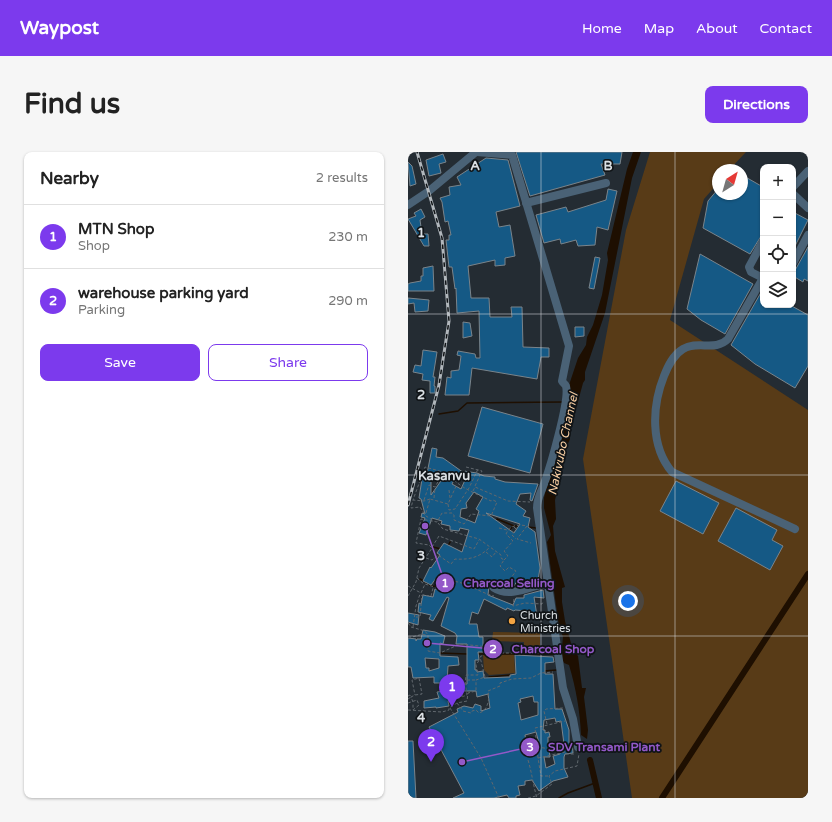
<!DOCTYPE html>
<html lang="en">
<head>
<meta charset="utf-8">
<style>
	:root { --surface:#fff; --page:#f6f6f6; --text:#222; --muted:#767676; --line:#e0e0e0; --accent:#7c3aed }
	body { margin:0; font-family:"Varela Round",sans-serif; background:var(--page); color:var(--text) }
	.controls { position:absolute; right:12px; top:12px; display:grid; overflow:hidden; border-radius:8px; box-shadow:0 1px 3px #0004 }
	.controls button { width:36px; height:36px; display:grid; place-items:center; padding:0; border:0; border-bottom:1px solid var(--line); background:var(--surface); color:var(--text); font:20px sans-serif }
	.compass { position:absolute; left:304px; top:12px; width:36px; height:36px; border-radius:50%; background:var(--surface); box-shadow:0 1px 3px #0004; rotate:37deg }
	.you { position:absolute; left:220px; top:449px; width:14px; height:14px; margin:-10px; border:3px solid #fff; border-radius:50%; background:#1a73e8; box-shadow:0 0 0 6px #1a73e833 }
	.badge { display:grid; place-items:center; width:26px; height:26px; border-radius:50%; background:var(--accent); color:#fff; font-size:13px; font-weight:700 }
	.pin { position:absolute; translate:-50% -33px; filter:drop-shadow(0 1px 2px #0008) }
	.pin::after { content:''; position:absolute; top:21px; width:14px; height:12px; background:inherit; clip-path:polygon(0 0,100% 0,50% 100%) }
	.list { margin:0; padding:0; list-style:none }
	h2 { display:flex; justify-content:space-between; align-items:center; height:52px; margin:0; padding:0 16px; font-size:17px }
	h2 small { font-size:13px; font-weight:400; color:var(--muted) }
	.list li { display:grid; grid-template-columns:26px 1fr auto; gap:12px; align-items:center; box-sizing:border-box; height:64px; padding:0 16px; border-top:1px solid var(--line) }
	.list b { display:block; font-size:15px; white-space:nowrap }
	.list p { margin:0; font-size:13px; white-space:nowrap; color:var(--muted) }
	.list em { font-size:13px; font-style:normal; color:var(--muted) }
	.actions { display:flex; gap:8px; padding:12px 16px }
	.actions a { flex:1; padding:9px 0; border:1px solid var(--accent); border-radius:8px; text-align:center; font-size:14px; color:var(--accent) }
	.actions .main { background:var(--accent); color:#fff }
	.icon { flex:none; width:22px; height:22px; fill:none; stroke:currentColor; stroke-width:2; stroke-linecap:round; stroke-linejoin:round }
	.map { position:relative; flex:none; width:400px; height:646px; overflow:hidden; border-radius:8px }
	header { display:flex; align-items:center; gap:24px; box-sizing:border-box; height:56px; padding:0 20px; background:var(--accent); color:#fff }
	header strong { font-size:19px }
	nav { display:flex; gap:22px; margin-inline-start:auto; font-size:14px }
	.intro { display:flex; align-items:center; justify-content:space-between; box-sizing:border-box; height:96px; padding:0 24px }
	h1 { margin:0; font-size:28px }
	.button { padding:10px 18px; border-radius:8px; background:var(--accent); color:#fff; font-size:14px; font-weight:700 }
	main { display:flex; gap:24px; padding:0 24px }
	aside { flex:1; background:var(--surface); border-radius:8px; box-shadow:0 1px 3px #0004 }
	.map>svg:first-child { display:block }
	.green { fill:#583b17 }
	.water { fill:#1e0f01 }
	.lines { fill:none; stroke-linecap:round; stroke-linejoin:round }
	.stream { stroke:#1e0f01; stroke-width:1.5 }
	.canal { stroke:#1e0f01; stroke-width:6 }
	.building { fill:#155985; stroke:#7a848b; fill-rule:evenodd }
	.path { stroke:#61686e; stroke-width:1; stroke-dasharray:3 2; stroke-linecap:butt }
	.minor { stroke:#4a6276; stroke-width:8 }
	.rail-casing { stroke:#b1b7bc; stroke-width:3 }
	.rail { stroke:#101417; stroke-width:1.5; stroke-dasharray:4.5; stroke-linecap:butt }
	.grid { fill:none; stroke:#dbe0e4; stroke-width:1; stroke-opacity:0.55 }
	.poi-dot { fill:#f3a442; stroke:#101417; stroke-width:1.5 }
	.labels { text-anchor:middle; stroke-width:3.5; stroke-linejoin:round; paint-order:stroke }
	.poi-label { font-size:11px; fill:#dbe0e4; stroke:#101417; text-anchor:start }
	.water-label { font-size:12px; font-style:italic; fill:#fcd1a4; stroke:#101417 }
	.quarter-label { font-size:13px; font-weight:bold; fill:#dbe0e4; stroke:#101417 }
	.grid-label { font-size:13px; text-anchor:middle; font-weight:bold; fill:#dbe0e4; stroke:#101417; stroke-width:3.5; stroke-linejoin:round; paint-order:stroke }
	.leader { fill:none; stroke:#9359c8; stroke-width:1.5 }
	.callout-dot { fill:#9359c8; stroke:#101417; stroke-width:1.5 }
	.mark-label { font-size:12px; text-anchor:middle; font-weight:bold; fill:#fff }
	.callout-label { font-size:12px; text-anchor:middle; font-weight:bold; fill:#9359c8; stroke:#101417; stroke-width:3.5; stroke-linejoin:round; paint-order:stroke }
</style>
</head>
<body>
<header>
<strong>Waypost</strong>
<nav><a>Home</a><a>Map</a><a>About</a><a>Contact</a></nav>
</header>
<div class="intro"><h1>Find us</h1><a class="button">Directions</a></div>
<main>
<aside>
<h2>Nearby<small>2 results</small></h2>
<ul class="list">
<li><span class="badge">1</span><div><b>MTN Shop</b><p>Shop</p></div><em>230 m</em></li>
<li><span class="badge">2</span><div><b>warehouse parking yard</b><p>Parking</p></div><em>290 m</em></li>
</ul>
<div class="actions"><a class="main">Save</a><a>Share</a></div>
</aside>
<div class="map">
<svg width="400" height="646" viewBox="0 0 400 646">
	<rect width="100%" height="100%" fill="#242c33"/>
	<g class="green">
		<path d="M242,0h96l-17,18h-11v13l-14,16 -34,121 138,90v388h-176l-49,-339 43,-229z"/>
		<path d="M85,480l47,1v17h-16v-8l-32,-1z"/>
		<path d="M106,502l1,19 -26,2 -5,-5 -1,-15z"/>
	</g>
	<path class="water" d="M225,0h8l-9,26 -27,135 -20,59v8l-2,3 -10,37v4l-3,4v11l-6,14v9l-9,38 1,19 -3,7 2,25 10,36 -3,1v14l3,19 7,26 6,9 4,32h4l-2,9 4,33 -1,9 -6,-4c-1,-23 -5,-47 -12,-70l-5,-2 -3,-6 2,-20 -4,-11 -12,-84 4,-7 -7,-27v-10l26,-116 8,-24 8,-13 1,-8 6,-12 9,-30 6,-35 -1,-7 20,-84z"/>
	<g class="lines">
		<g class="stream">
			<path d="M31,262l19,-3 9,-8 96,-1"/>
			<path d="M89,367l17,7"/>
			<path d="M119,375l10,1"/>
			<path d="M101,378l5,-4h6"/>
			<path d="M40,394l2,-4"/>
			<path d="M25,395l8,2"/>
			<path d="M12,427l12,7 13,2 4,-7 3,-1"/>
			<path d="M31,501l28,1"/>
			<path d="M69,502h78"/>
			<path d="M136,519l13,-1"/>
			<path d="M81,525l22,-2"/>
			<path d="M151,646l9,-5 27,-10"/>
		</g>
		<g class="canal">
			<path d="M182,608l9,38"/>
			<path d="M254,646l146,-224"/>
		</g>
	</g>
	<g class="building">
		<path d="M108,0h106l-2,12h-19l4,11 -75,21z"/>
		<path d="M35,2l3,8 -7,2 2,9 -12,3 -3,-16z"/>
		<path d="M78,6l22,2 12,46 -24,6 3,15 11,-2 5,31 -10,2v7l-10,1v-6l-27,6 3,32h18l1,19h22l-1,-10h11l1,40 26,1v9h-8l-4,22 -65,-11 -3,27h-24l2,-18 4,1v-7l8,-1 2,-14 -4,-1 1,-4 17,3 1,4h4l-1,-47 -22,2 -1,-25 -1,1 -3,-22h-3l-3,-27h3v-5h2l-3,-14 -3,1 -3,-20 -2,-4 10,-3 -1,-8 12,-2 -4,-8z"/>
		<path d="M0,10l4,4 4,18 -6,2z"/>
		<path d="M334,23l21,12v46l-13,21 -47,-26 5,-27 10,-12v5h24z"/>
		<path d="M200,37l9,2 -9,39 -11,-3 -2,18 -17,1 -2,-6 -15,4 -1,-5 -16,4 -8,-28 30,-8 2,5 38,-12z"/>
		<path d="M13,57l4,8 -5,3 2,14h6l1,12h-5l-16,-27 8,-3 -2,-3z"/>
		<path d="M385,60l15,8 -15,30z"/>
		<path d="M400,95v34l-4,-2 -1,3 -10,-6v-2z"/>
		<path d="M292,102l53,30 -28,50 -24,-14 -14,-11z"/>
		<path d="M187,105l5,1 -6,31 -5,-1z"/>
		<path d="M25,114l1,25h-26v-7l2,-1 11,-2v-5h2v-8z"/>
		<path d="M355,137v16h27l18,10v51l-13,22 -40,-24 -24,-19z"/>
		<path d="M0,146l21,2 -1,11 -13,1 -1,-9 -6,1z"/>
		<path d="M55,170l7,1 2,13 -9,2z"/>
		<path d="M167,175h9v9l-9,1z"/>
		<path d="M15,198l14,2 -4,25h2l-1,9h1v7h-5v-12l-8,-1 1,-6 -10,-2 2,-7 6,1z"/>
		<path d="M74,255l61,17 -13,49 -62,-17z"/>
		<path d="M24,296l5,1 -1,8 7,1 21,15 1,-2 5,2v-1l7,1 7,3 11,1v2l10,3 33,2 -6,17 -2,-1 1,-7 -11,1 -4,10 10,7 -3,5 7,2 -2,9 7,5 5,36 -2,12 -15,4 -6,-3 -3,5 -5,-2 1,2h-5v-3l-13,-1 -3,4 -1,9 25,10 3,-7h8v-3l19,-5 1,8 -10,-1 3,19 -9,1 -1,-6 -12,-1 -1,1 -7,-3 -1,2 -22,-11 -6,15 -6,-2 -3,12h8l2,13h4v9l6,2v4h-11l1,8h-4v10h2v2l6,-1 1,7 26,-1v-2l6,-1 -1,-19 38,2 1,5 -9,1v11h8l2,35h7l7,21v13l3,-1 1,11 -8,1 -1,3v11l4,9 -15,4 -14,10 -7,-11 -7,1v4l-7,1 2,9 -4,1v2h-7l-2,-3 -13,3h-41l11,-5 -35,-66 29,-15 -1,-3 7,-3 9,2 2,-4 6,2v5l9,-3 -2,-14 -11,3 -1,-6h-14v5h-10l1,3 -5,2 1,5 -13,2v-1l-12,1v-7l15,-3 -2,-6 7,-1v-7h23v-40h-11l1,-8 -2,-3 -14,-7 8,-28 -2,-1 -14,24 -4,-2 2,-4 -13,-3 1,-9 2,1 2,-9 10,2 2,-8 14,3 4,-11 -16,-4 -6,8 -8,-4 7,-14 1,1 9,-13 -3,-2 7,-10 18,9 7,-22 -9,-2 -1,3 -9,-1v-4l-9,-2 1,-3 -10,-3 -6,17 -7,-2 6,-15 -4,-1 1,-4 3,1 -4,-15 -2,-1 3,-19h4zM23,324l12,2 -12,17zM48,324l9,4 -4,9 -9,-5zM66,340l9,5 -7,12 3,2 -4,12 -15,-6 1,-8 6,-1 -1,-5zM78,361l34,11 -6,9zM125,544l1,6h4v13l-17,5 -3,-17 3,-1 -1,-3zM147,566l1,4 5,-1 3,23h-5l1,10 -7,2 2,8 -9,4 -2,-11h6l-2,-15v-5h2l-1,-5 -4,1v-3h-2l1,-10zM128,580l3,11 -12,5 -2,-13z"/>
		<path d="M268,329l43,22 -16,31 -43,-23z"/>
		<path d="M328,356l41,22 -5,10 11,6 -13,24 -52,-29z"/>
		<path d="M0,461l11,2 -1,10 -10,-3z"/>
		<path d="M15,478l12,2 10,4 -2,8 -3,-1v13l18,1 1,8 -11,1 -1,17h-13v-6l-21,1 -2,-11h-3v-29l8,1v2l1,-2h4zM17,506l14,1v9l-10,3v-3h-3z"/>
		<path d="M0,589h5l3,57h-8z"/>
	</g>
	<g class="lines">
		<g class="path">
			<path d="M58,315l16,4 -7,15"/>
			<path d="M41,338l1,8"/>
			<path d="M65,339l2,-4 33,14 22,1"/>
			<path d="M26,346l1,-10"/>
			<path d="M22,347l-6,2 -11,-1 -2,8 9,-1 6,9 8,5"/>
			<path d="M16,348l5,-15 6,2 8,-14"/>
			<path d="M40,352l1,6 6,-1 14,-21 9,-19"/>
			<path d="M18,361l4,-14 18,5 9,-20"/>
			<path d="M30,371l5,6 36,10 22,16v3l3,2 -4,6 5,5 4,-4 7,4 -8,11"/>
			<path d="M106,375l2,2 -4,6 4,4"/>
			<path d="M91,376l8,2"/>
			<path d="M24,395l7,-11 35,13 5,-9"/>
			<path d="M78,400l6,5 4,-5"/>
			<path d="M18,406l6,2 6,-5 13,9 4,-5c15,1 25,-2 35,-12"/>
			<path d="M96,408l4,-4 -4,-5 9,-10 -7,-7c4,-9 12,-10 21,-8l-10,13 14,4"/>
			<path d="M9,426l7,6"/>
			<path d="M0,434l13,7 4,-9 19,6 7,-9c16,1 27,11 43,15"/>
			<path d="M0,444l8,-14 3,-14 13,-20 -3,-3 -13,-2 5,-24 16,3 5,-9h10l2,2v5l10,4 7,-10 20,2 6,-14 -4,-2 -2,1c-12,-6 -28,-12 -37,-21h-3l-8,-8 -18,-5 -12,33"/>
			<path d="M106,447l-1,7 12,-3 17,1 1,-2"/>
			<path d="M8,465h4l2,-22 9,1 2,-8"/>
			<path d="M0,471l3,4 14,4 3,4v16l12,2 20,-9 29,3 2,6h60"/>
			<path d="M5,475l3,-21 4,-12"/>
			<path d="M0,485c7,1 11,-4 18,-2"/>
			<path d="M59,528h8"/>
			<path d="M58,531l-10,1v6l-4,2 4,7 11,-4c-1,-6 -2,-14 -1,-20h12l-2,-10 4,-6"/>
			<path d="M0,544l2,-1 1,2 -3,2"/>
			<path d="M5,550l-2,-5 4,-2 7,-1 -3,-16 -7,2 3,15"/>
			<path d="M0,551l9,-3 2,5 -6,5v-7"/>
			<path d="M49,551l6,8 8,2 1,-2 4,-1 3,3c9,-2 11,-15 9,-22l12,-5v-3l12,-4 19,-1 10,-5 12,-1"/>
			<path d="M42,556l31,50 18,40"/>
			<path d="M0,558l34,2 7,-2v-2l8,-5 10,-2 1,-8 8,-2v-11l9,-3 -5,-20 3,-2"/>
			<path d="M139,572l-3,-13 2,-2 17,-1"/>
			<path d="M129,595l21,3 12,-2"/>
			<path d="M130,606l-3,-30 30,-7"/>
			<path d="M120,608c4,13 5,25 9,38"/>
			<path d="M140,624h-7l-3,-18 27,-6 1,2h9"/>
			<path d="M120,646l8,-2 16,-12 -3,-8 6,-5 22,-5 2,-12"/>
		</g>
		<g class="minor">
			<path d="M69,0l35,3 57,191 -7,35c1,2 3,3 4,5 4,14 -16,82 -22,98 -3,9 -7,14 -7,24l26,180 10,31 5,28"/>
			<path d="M385,35l15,-16"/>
			<path d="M385,42l15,14"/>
			<path d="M118,51l80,-20"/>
			<path d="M0,53l21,-14 47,-39"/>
			<path d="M355,89l-14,26 2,5 12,6"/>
			<path d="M385,111l15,-28"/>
			<path d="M355,126l-35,61c-13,13 -30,1 -45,10 -10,6 -15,17 -19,27 -12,30 -14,70 8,96l123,57"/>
			<path d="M86,436c15,10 36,-1 53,-5"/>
		</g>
		<defs>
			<path id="rail" d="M0,353l31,-120 10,-64 -7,-83 -25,-86"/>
		</defs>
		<use href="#rail" class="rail-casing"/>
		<use href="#rail" class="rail"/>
	</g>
	<path class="grid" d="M133,0v646M267,0v646M0,162h400M0,323h400M0,484h400"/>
	<circle class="poi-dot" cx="104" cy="469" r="4"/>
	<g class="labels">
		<g class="poi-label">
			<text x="112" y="467">Church<tspan x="112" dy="13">Ministries</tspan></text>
		</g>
		<g class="water-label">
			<text transform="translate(155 292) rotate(-78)" y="4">Nakivubo Channel</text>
		</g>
		<g class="quarter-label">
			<text x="36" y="328">Kasanvu</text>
		</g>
	</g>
	<g class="grid-label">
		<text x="67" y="18">A</text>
		<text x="200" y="18">B</text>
		<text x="13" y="85">1</text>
		<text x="13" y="247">2</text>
		<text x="13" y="408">3</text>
		<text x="13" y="570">4</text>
	</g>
	<path class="leader" d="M17 374L37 431M19 491L85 497M54 610L122 595"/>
	<g class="callout-dot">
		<circle cx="17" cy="374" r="4"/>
		<circle cx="19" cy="491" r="4"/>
		<circle cx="54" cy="610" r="4"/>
		<circle cx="37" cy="431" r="10"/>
		<circle cx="85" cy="497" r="10"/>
		<circle cx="122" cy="595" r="10"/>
	</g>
	<g class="mark-label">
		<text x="37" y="435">1</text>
		<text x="85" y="501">2</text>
		<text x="122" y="599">3</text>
	</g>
	<g class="callout-label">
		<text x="101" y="435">Charcoal Selling</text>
		<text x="145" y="501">Charcoal Shop</text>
		<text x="196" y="599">SDV Transami Plant</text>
	</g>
</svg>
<div class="controls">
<button>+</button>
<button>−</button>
<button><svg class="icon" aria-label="locate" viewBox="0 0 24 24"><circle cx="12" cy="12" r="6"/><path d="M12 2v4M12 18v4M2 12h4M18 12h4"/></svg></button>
<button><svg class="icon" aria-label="layers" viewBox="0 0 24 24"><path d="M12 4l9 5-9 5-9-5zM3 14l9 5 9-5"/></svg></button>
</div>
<svg class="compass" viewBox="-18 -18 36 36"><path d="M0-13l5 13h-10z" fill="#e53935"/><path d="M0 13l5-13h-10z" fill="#767676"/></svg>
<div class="you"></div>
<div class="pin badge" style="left:44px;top:555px">1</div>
<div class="pin badge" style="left:23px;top:610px">2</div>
</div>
</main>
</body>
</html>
